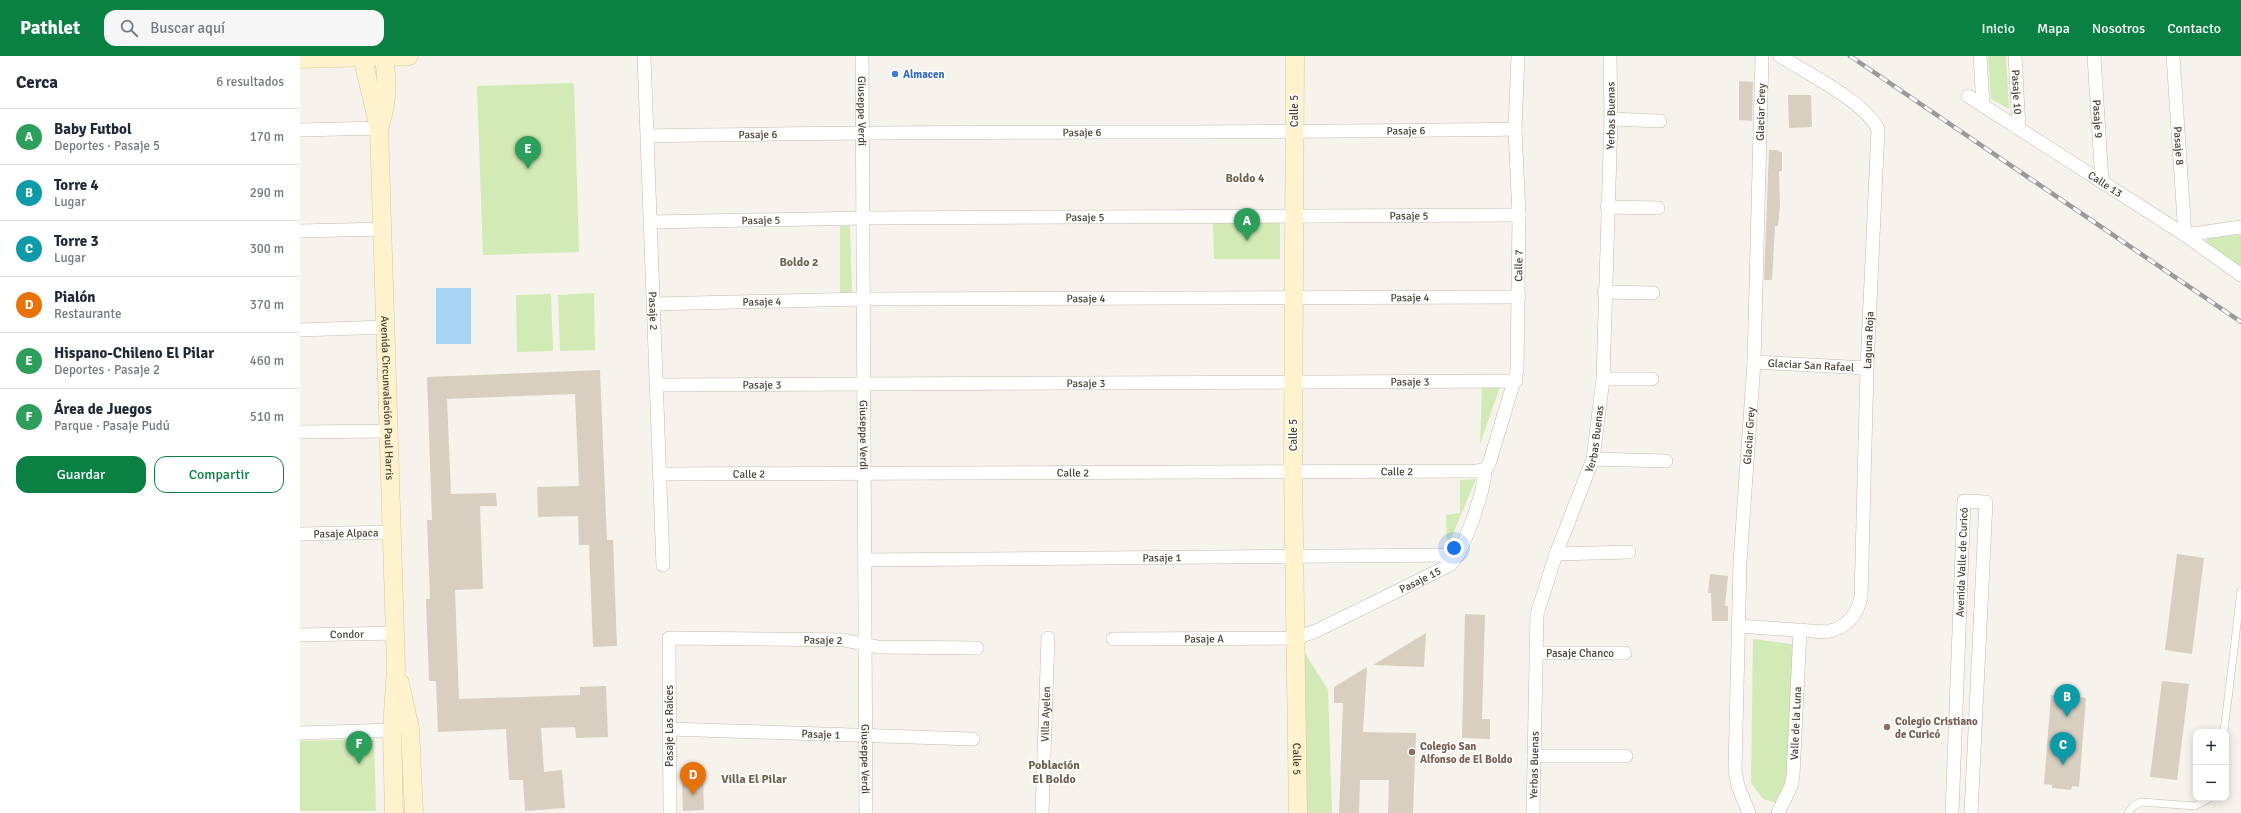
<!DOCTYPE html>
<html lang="es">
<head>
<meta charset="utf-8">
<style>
	:root { --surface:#fff; --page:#f6f6f7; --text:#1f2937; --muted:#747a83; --line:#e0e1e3; --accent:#0b8043 }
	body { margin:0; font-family:Signika,sans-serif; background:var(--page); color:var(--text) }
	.controls { position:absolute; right:12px; bottom:12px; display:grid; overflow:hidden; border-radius:8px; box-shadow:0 2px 10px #0003 }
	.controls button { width:36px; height:36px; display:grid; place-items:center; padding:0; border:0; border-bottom:1px solid var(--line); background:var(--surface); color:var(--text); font:20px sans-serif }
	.you { position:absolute; left:1154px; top:492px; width:14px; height:14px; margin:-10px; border:3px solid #fff; border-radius:50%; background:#1a73e8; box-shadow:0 0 0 6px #1a73e833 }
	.badge { display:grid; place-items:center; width:26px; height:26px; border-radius:50%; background:var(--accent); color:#fff; font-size:13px; font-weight:700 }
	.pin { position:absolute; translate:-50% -33px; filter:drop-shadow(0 1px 2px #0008) }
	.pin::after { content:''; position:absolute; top:21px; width:14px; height:12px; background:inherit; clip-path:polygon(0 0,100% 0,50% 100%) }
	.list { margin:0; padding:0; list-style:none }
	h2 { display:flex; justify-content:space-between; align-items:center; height:52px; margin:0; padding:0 16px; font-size:17px }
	h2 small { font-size:13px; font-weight:400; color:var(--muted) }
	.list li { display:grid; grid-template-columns:26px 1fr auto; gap:12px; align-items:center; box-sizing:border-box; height:56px; padding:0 16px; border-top:1px solid var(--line) }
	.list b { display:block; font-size:15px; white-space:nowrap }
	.list p { margin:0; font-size:13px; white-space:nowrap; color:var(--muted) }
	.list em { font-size:13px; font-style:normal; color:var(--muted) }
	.actions { display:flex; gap:8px; padding:12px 16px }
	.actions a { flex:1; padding:9px 0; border:1px solid var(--accent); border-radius:12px; text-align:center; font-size:14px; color:var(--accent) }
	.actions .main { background:var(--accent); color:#fff }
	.icon { flex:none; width:22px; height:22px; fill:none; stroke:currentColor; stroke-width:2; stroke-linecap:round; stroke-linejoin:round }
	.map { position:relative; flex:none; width:1941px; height:757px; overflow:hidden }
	header { display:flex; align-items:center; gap:24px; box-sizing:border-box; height:56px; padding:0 20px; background:var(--accent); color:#fff }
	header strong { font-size:19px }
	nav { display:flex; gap:22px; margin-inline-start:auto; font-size:14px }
	.search { width:280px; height:36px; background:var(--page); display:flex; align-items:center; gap:10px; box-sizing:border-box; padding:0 14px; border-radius:12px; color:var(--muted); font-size:15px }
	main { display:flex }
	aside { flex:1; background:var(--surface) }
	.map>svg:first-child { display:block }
	.green { fill:#d2eab5 }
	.water { fill:#a9d4f2 }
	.building { fill:#d8cfc1 }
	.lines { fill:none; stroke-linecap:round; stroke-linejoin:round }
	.lane-casing { stroke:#c2bbae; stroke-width:8 }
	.street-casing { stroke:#c2bbae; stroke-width:14 }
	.secondary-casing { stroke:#d6c79b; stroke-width:19 }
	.lane { stroke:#fff; stroke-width:7 }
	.street { stroke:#fff; stroke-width:13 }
	.secondary { stroke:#fff3cd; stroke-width:18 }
	.rail-casing { stroke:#9a9a9a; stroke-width:4.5 }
	.rail { stroke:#fff; stroke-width:3; stroke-dasharray:9; stroke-linecap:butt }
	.shop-dot { fill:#3f7fe0; stroke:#fff; stroke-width:1.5 }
	.education-dot { fill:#8d6e63; stroke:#fff; stroke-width:1.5 }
	.labels { text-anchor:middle; stroke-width:3; stroke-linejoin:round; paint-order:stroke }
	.shop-label { font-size:11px; font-weight:bold; fill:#366cbe; stroke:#fff; text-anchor:start }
	.street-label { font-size:11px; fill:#4b4439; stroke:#fff }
	.education-label { font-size:11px; font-weight:bold; fill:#785e54; stroke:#fff; text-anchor:start }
	.neighbourhood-label { font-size:12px; font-weight:bold; fill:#6e6250; stroke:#fff }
</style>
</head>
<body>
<header>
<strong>Pathlet</strong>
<div class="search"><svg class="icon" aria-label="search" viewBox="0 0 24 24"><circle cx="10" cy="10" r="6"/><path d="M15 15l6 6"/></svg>Buscar aquí</div>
<nav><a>Inicio</a><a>Mapa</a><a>Nosotros</a><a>Contacto</a></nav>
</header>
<main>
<aside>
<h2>Cerca<small>6 resultados</small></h2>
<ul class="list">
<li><span class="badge" style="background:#2e9e5b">A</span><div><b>Baby Futbol</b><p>Deportes · Pasaje 5</p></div><em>170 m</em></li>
<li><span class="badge" style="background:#0f9aa8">B</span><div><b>Torre 4</b><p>Lugar</p></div><em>290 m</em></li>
<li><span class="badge" style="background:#0f9aa8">C</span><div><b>Torre 3</b><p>Lugar</p></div><em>300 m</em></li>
<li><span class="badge" style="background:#e8710a">D</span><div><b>Pialón</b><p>Restaurante</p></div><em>370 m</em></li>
<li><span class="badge" style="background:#2e9e5b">E</span><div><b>Hispano-Chileno El Pilar</b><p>Deportes · Pasaje 2</p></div><em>460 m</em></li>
<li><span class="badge" style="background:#2e9e5b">F</span><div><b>Área de Juegos</b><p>Parque · Pasaje Pudú</p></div><em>510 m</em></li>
</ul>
<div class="actions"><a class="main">Guardar</a><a>Compartir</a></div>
</aside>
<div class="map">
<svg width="1941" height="757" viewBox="0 0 1941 757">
	<rect width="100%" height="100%" fill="#f6f3ec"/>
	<g class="green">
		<path d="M1688,0h18l3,53 -18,-10z"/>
		<path d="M274,27l5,169 -96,3 -6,-169z"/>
		<path d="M913,166h67v37h-66z"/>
		<path d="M540,170h10l2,66 -12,1z"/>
		<path d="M1941,179v34l-37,-23 4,-9z"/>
		<path d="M294,237l1,57 -35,1 -2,-56z"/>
		<path d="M251,238l2,57 -36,1 -1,-57z"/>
		<path d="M1182,331h18l-20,57z"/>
		<path d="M1176,423l-29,69 -1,-33 14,-2v-33z"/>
		<path d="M1453,583l45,6 -3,146 -19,12 -13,-4 -12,-16z"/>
		<path d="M1003,594l25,40 4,123h-33z"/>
		<path d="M74,683l2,72h-76v-70z"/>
	</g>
	<rect class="water" x="136" y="232" width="35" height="56"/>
	<g class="building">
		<path d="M1439,25l14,1 -1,39 -13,-1z"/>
		<path d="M1488,39h23l1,32 -23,1z"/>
		<path d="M1469,94h9l1,2h3v19h-3l1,35 -2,20h-3l-3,54h-8z"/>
		<path d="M300,314l7,170h6l4,106 -24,1 -4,-102h-10l-1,-29 -40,1 -1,-30 42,-1 -4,-92 -128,5 4,95 45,-1 1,13h-17l3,83 -28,1 4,109 121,-4v-8l26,-1 2,51 -32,1 -1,-11 -34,1 3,44 18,-2 3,38 -40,3 -2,-31h-14l-3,-51 -68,3 -2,-51h-7l-3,-82h4l-3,-79h5l-5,-143z"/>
		<path d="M1877,498l27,4 -12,96 -27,-4z"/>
		<path d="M1410,518l18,2 -3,30h3v15h-16l-1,-28h-3z"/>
		<path d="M1165,558l20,1 -3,104h8v20l-28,-1z"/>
		<path d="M1126,577l-2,34 -51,-2z"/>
		<path d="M1067,611l-4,65 53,1 -3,80h-25l1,-33h-29l-1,33h-20l4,-110h-9v-16z"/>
		<path d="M1862,625l27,3 -12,96 -27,-3z"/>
		<path d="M1759,635l19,2v4l8,1 -7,89 -7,-1 -1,4 -19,-2v-3l-8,-1 7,-89h7z"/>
		<path d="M403,723l1,31 -21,1 -1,-31z"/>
	</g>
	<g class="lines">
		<defs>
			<g id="lane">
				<path d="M1924,676l17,-141"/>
				<path d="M1828,757l5,-7 8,-4 54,4 15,-8"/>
			</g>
			<g id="street">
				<path id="s1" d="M344,0l19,509"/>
				<path id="s2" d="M562,0l4,757"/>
				<path d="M1680,0l3,50"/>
				<path id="s3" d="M1715,0l4,73"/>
				<path id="s4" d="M1794,0l8,126"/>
				<path id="s5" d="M1873,0l12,179"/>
				<path id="s6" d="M1668,40l217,139 56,40"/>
				<path d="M1311,63l49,2"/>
				<path d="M0,74l79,-2"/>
				<path id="s7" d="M348,80c289,-6 578,-2 867,-7"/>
				<path d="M1307,151l51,1"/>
				<path id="s8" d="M351,166l212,-4 656,-3"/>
				<path d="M0,175l82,-2"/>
				<path d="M1885,179l56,-8"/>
				<path d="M1304,236l49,1"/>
				<path id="s9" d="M354,248l209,-5 656,-2"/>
				<path d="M0,274l86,-3"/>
				<path id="s10" d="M1454,306l113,6"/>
				<path d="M1303,323h49"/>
				<path id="s11" d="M357,329l859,-4"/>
				<path d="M0,376l89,-1"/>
				<path d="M1293,403l73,2"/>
				<path id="s12" d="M1185,413l4,-5 28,-93 2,-156 -4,-86 3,-73"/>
				<path id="s13" d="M360,418l817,-3 8,-2"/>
				<path id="s14" d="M0,478l92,-2"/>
				<path d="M1256,498l73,-2"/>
				<path id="s15" d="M565,504l593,-5"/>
				<path id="s16" d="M1438,570l88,6c20,-4 30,-15 35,-34l6,-230 11,-239c-13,-27 -71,-56 -98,-73"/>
				<path id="s17" d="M0,579l95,-2"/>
				<path id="s18" d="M813,583l182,-1 21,-7 134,-66c14,-14 35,-76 35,-96"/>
				<path id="s19" d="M1236,597h89"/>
				<path id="s20" d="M369,673l304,10"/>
				<path d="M0,677l92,-3"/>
				<path d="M1234,700h92"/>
				<path id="s21" d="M370,757l-1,-175 175,2 34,7 99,1"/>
				<path id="s22" d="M742,757l6,-175"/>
				<path id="s23" d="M1233,757l4,-199 19,-60 37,-95 10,-80 8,-260 -1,-63"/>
				<path id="s24" d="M1449,757l-11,-27 -3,-16 5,-208 14,-200 8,-306"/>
				<path id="s25" d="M1478,757l13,-27 2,-10 7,-146"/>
				<path id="s26" d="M1652,757l12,-312 22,1 -15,311"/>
			</g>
			<g id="secondary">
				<path id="s27" d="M62,0l17,72 17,539 -4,63 2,83"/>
				<path id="s28" d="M995,0l-2,416 5,341"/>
				<path d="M0,3l109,-3"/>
				<path d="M80,69c7,-22 9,-46 3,-69"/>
				<path d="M100,627l10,46 4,84"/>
			</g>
		</defs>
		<use href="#lane" class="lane-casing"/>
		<use href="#street" class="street-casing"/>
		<use href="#secondary" class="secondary-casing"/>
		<use href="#lane" class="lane"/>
		<use href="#street" class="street"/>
		<use href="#secondary" class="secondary"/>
		<defs>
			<path id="rail" d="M1550,0l391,266"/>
		</defs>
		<use href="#rail" class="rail-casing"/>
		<use href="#rail" class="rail"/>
	</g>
	<circle class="shop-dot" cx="595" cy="18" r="4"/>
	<g class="education-dot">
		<circle cx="1587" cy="671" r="4"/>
		<circle cx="1112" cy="696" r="4"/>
	</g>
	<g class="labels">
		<g class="shop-label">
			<text x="603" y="22">Almacen</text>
		</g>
		<g class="street-label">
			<text dy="4" stroke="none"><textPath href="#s3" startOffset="36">Pasaje 10</textPath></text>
			<text dy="4" stroke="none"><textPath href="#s2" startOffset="55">Giuseppe Verdi</textPath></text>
			<text transform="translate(994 55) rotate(-90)" y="4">Calle 5</text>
			<text dy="4" stroke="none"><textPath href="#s24" startOffset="704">Glaciar Grey</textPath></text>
			<text dy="4" stroke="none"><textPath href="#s23" startOffset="708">Yerbas Buenas</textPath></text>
			<text dy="4" stroke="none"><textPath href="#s4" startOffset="63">Pasaje 9</textPath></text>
			<text dy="4" stroke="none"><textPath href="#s7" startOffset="758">Pasaje 6</textPath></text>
			<text dy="4" stroke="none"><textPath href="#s7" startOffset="434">Pasaje 6</textPath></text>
			<text dy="4" stroke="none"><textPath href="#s7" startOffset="110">Pasaje 6</textPath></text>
			<text dy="4" stroke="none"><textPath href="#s5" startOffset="90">Pasaje 8</textPath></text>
			<text dy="4" stroke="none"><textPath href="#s6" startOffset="163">Calle 13</textPath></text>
			<text dy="4" stroke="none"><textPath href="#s8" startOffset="758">Pasaje 5</textPath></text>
			<text dy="4" stroke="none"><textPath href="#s8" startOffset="434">Pasaje 5</textPath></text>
			<text dy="4" stroke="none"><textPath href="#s8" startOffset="110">Pasaje 5</textPath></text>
			<text dy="4" stroke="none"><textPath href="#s12" startOffset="209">Calle 7</textPath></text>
			<text dy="4" stroke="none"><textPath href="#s9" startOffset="756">Pasaje 4</textPath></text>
			<text dy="4" stroke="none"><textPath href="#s9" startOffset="432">Pasaje 4</textPath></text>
			<text dy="4" stroke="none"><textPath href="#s9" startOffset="108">Pasaje 4</textPath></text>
			<text dy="4" stroke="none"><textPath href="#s1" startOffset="255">Pasaje 2</textPath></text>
			<text dy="4" stroke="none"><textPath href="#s16" startOffset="398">Laguna Roja</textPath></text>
			<text dy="4" stroke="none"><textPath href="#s10" startOffset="57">Glaciar San Rafael</textPath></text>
			<text dy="4" stroke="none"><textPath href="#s11" startOffset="753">Pasaje 3</textPath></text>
			<text dy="4" stroke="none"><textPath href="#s11" startOffset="429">Pasaje 3</textPath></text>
			<text dy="4" stroke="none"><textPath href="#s11" startOffset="105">Pasaje 3</textPath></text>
			<text dy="4" stroke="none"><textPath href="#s27" startOffset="344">Avenida Circunvalación Paul Harris</textPath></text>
			<text dy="4" stroke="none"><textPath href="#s2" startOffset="379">Giuseppe Verdi</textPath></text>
			<text transform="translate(993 379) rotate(-90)" y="4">Calle 5</text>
			<text dy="4" stroke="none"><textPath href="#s24" startOffset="380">Glaciar Grey</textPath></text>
			<text dy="4" stroke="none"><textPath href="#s23" startOffset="384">Yerbas Buenas</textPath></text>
			<text dy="4" stroke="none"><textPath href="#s13" startOffset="737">Calle 2</textPath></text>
			<text dy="4" stroke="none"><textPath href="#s13" startOffset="413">Calle 2</textPath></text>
			<text dy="4" stroke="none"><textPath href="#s13" startOffset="89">Calle 2</textPath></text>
			<text dy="4" stroke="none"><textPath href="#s14" startOffset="46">Pasaje Alpaca</textPath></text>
			<text dy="4" stroke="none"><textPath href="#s15" startOffset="297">Pasaje 1</textPath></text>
			<text dy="4" stroke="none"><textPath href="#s26" startOffset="251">Avenida Valle de Curicó</textPath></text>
			<text dy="4" stroke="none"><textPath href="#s18" startOffset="320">Pasaje 15</textPath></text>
			<text dy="4" stroke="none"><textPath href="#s17" startOffset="47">Condor</textPath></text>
			<text dy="4" stroke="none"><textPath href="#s18" startOffset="91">Pasaje A</textPath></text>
			<text dy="4" stroke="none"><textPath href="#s21" startOffset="329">Pasaje 2</textPath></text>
			<text dy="4" stroke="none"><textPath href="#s19" startOffset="44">Pasaje Chanco</textPath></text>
			<text dy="4" stroke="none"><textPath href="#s22" startOffset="99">Villa Ayelen</textPath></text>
			<text dy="4" stroke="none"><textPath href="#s25" startOffset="93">Valle de la Luna</textPath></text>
			<text transform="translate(369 670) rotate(-90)" y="4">Pasaje Las Raíces</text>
			<text dy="4" stroke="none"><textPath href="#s20" startOffset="152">Pasaje 1</textPath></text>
			<text dy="4" stroke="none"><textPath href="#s2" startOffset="703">Giuseppe Verdi</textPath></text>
			<text dy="4" stroke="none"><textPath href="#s28" startOffset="703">Calle 5</textPath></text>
			<text dy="4" stroke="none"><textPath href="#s23" startOffset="48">Yerbas Buenas</textPath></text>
		</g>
		<g class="education-label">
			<text x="1595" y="669">Colegio Cristiano<tspan x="1595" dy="13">de Curicó</tspan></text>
			<text x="1120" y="694">Colegio San<tspan x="1120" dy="13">Alfonso de El Boldo</tspan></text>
		</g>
		<g class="neighbourhood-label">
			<text x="945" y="126">Boldo 4</text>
			<text x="499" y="210">Boldo 2</text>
			<text x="754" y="713">Población<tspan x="754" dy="14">El Boldo</tspan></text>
			<text x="454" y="727">Villa El Pilar</text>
		</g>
	</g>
</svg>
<div class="controls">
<button>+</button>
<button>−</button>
</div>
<div class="you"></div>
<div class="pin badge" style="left:947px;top:185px;background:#2e9e5b">A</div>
<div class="pin badge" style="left:1767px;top:661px;background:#0f9aa8">B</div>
<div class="pin badge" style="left:1763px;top:709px;background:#0f9aa8">C</div>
<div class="pin badge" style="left:393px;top:739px;background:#e8710a">D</div>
<div class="pin badge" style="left:228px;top:113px;background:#2e9e5b">E</div>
<div class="pin badge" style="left:59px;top:708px;background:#2e9e5b">F</div>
</div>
</main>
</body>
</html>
